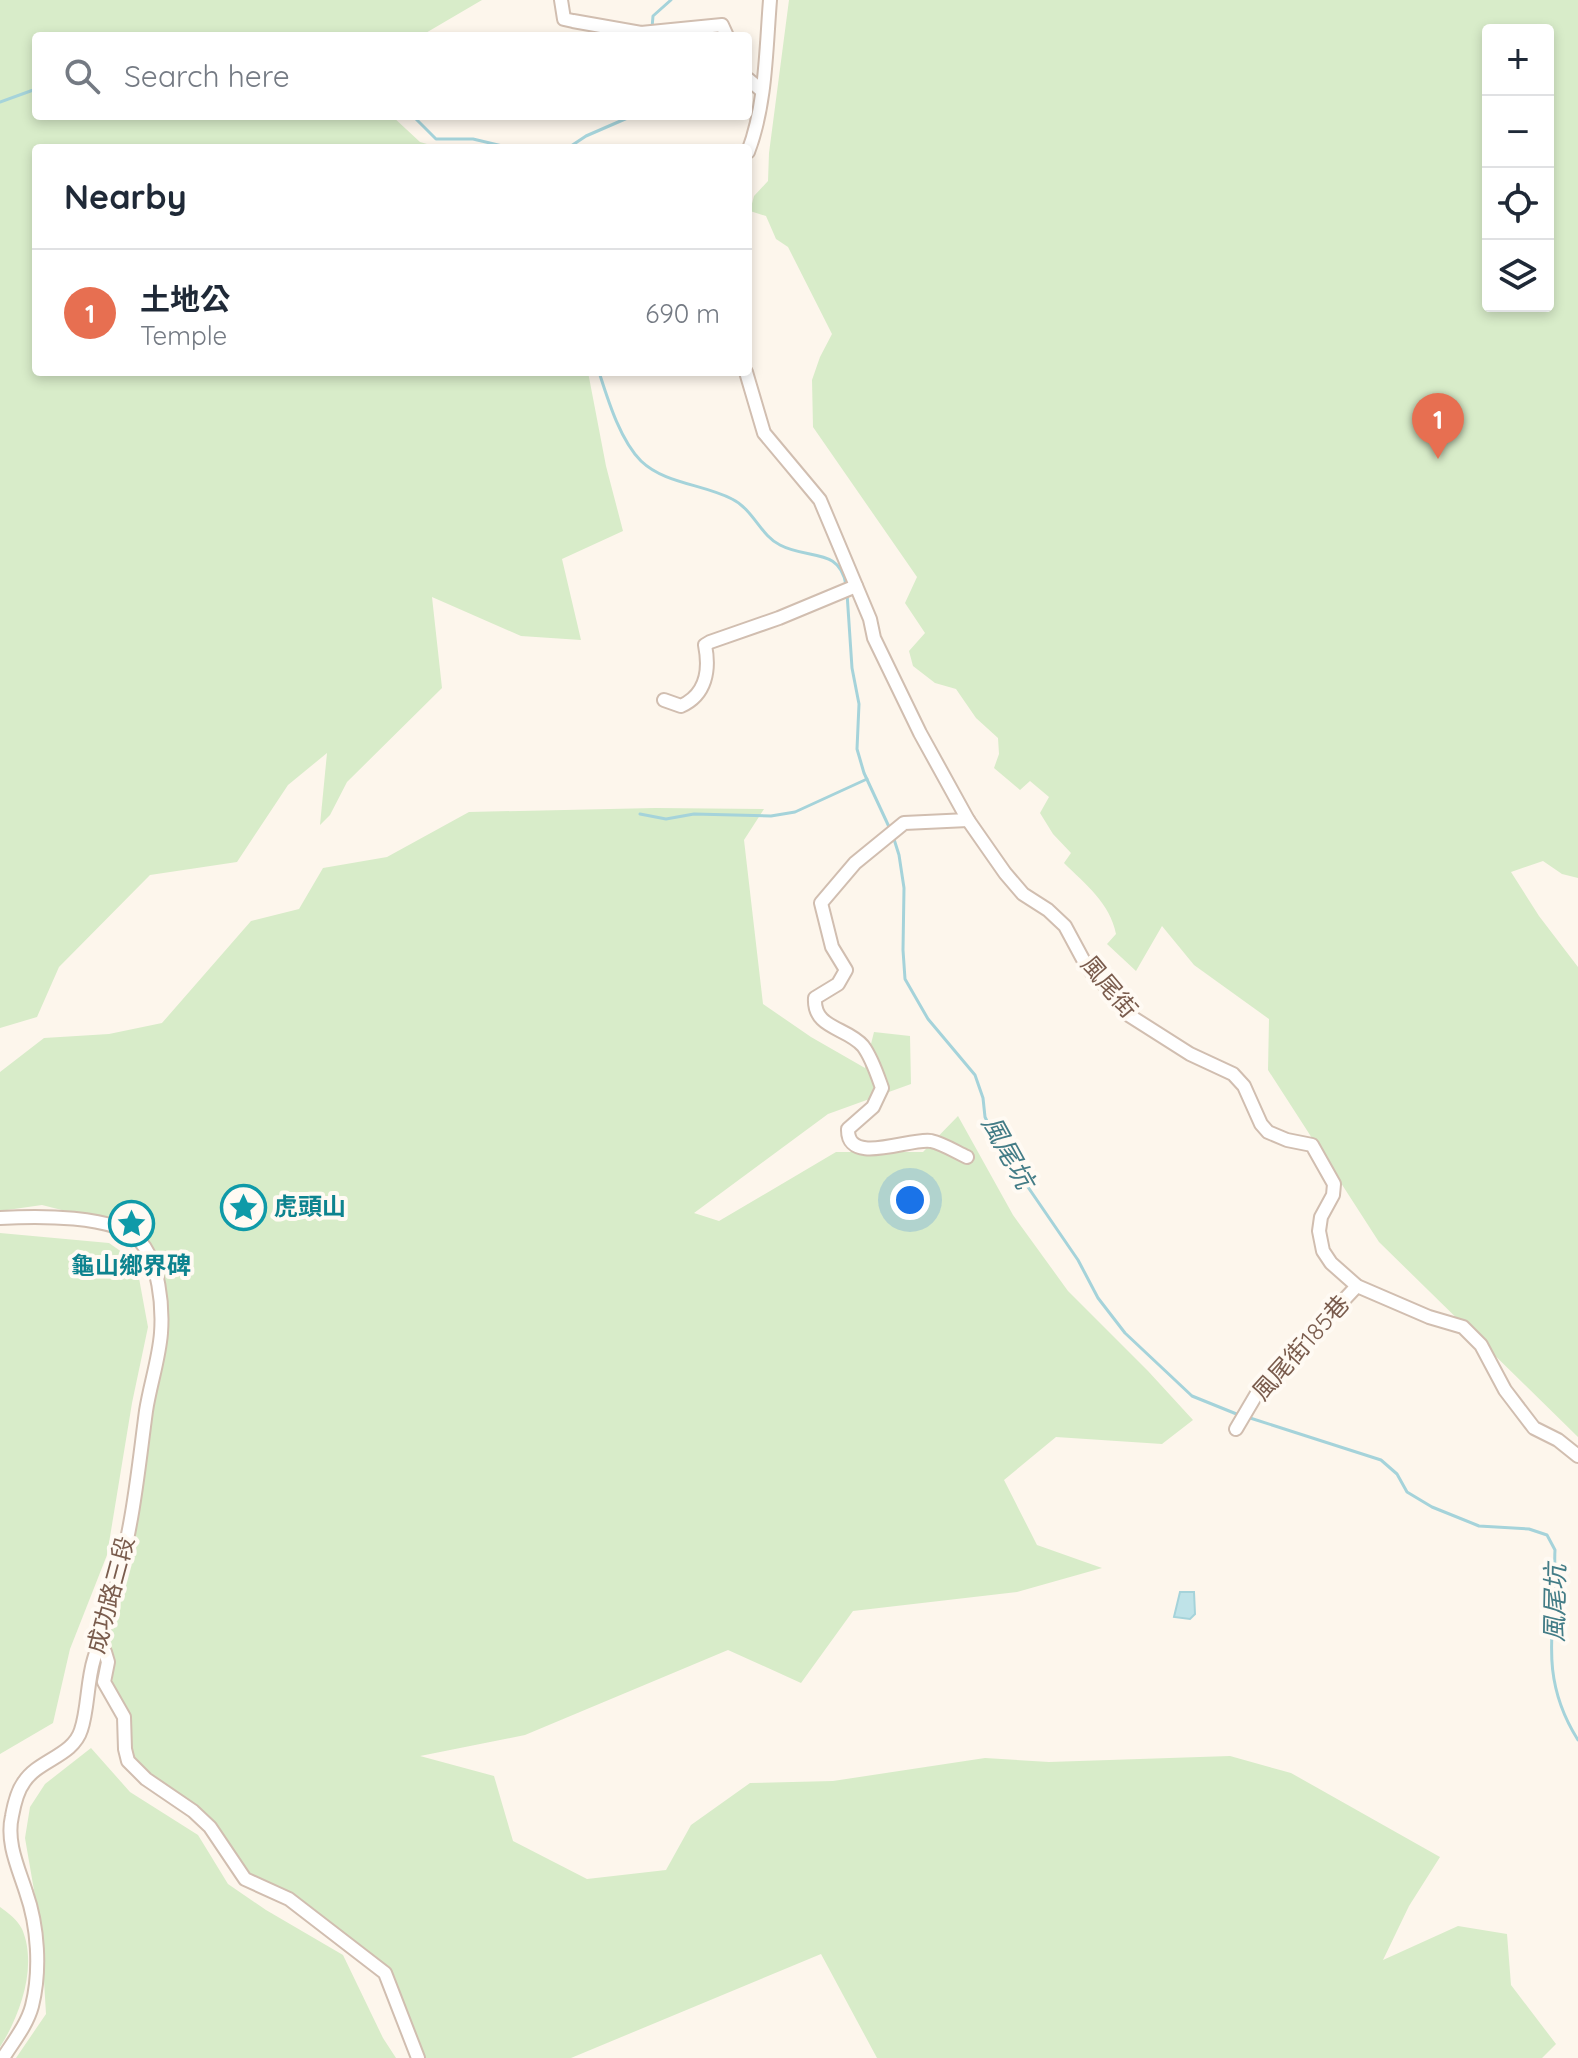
<!DOCTYPE html>
<html lang="en">
<head>
<meta charset="utf-8">
<style>
	:root { --surface:#fff; --page:#f2f2f3; --text:#1f2937; --muted:#747a83; --line:#e0e1e3; --accent:#e76f51 }
	body { margin:0; font-family:Quicksand,"Noto Sans TC",sans-serif; background:var(--page); color:var(--text) }
	.controls { position:absolute; right:24px; top:24px; display:grid; overflow:hidden; border-radius:8px; box-shadow:0 4px 12px #0003 }
	.controls button { width:72px; height:72px; display:grid; place-items:center; padding:0; border:0; border-bottom:2px solid var(--line); background:var(--surface); color:var(--text); font:40px sans-serif }
	.you { position:absolute; left:910px; top:1200px; width:28px; height:28px; margin:-20px; border:6px solid #fff; border-radius:50%; background:#1a73e8; box-shadow:0 0 0 12px #1a73e833 }
	.badge { display:grid; place-items:center; width:52px; height:52px; border-radius:50%; background:var(--accent); color:#fff; font-size:26px; font-weight:700 }
	.pin { position:absolute; translate:-50% -66px; filter:drop-shadow(0 2px 4px #0008) }
	.pin::after { content:''; position:absolute; top:42px; width:28px; height:24px; background:inherit; clip-path:polygon(0 0,100% 0,50% 100%) }
	.list { margin:0; padding:0; list-style:none }
	h2 { display:flex; justify-content:space-between; align-items:center; height:104px; margin:0; padding:0 32px; font-size:34px }
	h2 small { font-size:26px; font-weight:400; color:var(--muted) }
	.list li { display:grid; grid-template-columns:52px 1fr auto; gap:24px; align-items:center; box-sizing:border-box; height:128px; padding:0 32px; border-top:2px solid var(--line) }
	.list b { display:block; font-size:30px; white-space:nowrap }
	.list p { margin:0; font-size:26px; white-space:nowrap; color:var(--muted) }
	.list em { font-size:26px; font-style:normal; color:var(--muted) }
	.icon { flex:none; width:44px; height:44px; fill:none; stroke:currentColor; stroke-width:2; stroke-linecap:round; stroke-linejoin:round }
	.map { position:relative; flex:none; width:1578px; height:2058px; overflow:hidden }
	.search { position:absolute; background:var(--surface); box-shadow:0 4px 12px #0003; left:32px; top:32px; width:720px; height:88px; display:flex; align-items:center; gap:20px; box-sizing:border-box; padding:0 28px; border-radius:8px; color:var(--muted); font-size:30px }
	.panel { position:absolute; background:var(--surface); box-shadow:0 4px 12px #0003; left:32px; top:144px; width:720px; height:232px; border-radius:8px }
	.map>svg:first-child { display:block }
	.green { fill:#d8ecc9; fill-rule:evenodd }
	.water { fill:#bfe3e8; stroke:#a5d3da; stroke-width:2 }
	.lines { fill:none; stroke-linecap:round; stroke-linejoin:round }
	.stream { stroke:#a5d3da; stroke-width:3 }
	.minor-casing { stroke:#d1beb0; stroke-width:16 }
	.minor { stroke:#fff; stroke-width:12 }
	.labels { text-anchor:middle; stroke-width:8; stroke-linejoin:round; paint-order:stroke }
	.street-label { font-size:24px; fill:#7a5c4d; stroke:#fffaf3 }
	.culture-label { font-size:24px; font-weight:bold; fill:#0d838f; stroke:#fffaf3; text-anchor:start }
	.water-label { font-size:26px; font-style:italic; fill:#437c86; stroke:#fffaf3 }
</style>
</head>
<body>
<div class="map">
<svg width="1578" height="2058" viewBox="0 0 1578 2058">
	<rect width="100%" height="100%" fill="#fdf6ec"/>
	<g class="green">
		<path d="M0,0h482l-58,34 -61,2h-327v80h356l28,26 21,6h-405v224h552l18,94 17,65 -61,28 19,81 -60,-4 -89,-39 10,91 -95,94 -17,33 -10,10 7,-72 -39,32 -51,77 -87,13 -91,92 -22,50 -37,11z"/>
		<path d="M789,0h789v878l-16,-4 -19,-13 -32,11 28,44 39,51v470l-199,-195 -111,-172 1,-51 -75,-54 -32,-39 -26,45 -29,-27 9,-10c-6,-31 -31,-50 -52,-71l7,-10 -18,-19 -13,-21 9,-16 -19,-16 -10,9 -26,-22 5,-14 -1,-16 -22,-20 -20,-29 -21,-6 -22,-17 -4,-15 16,-18 -20,-30 12,-26 -104,-150 -1,-47 8,-23 12,-23 -44,-87 -12,-8 -10,-23 -16,-5 4,-15 14,-15 1,-28zM1488,30h60v276h-60z"/>
		<path d="M655,808l109,1 -20,31 19,164 48,33 54,31 9,-36 36,4 1,48 -83,30 -134,99 25,8 117,-69h87l35,-36 55,99 55,76 80,80 45,49 -31,24 -106,-7 -52,43 33,65 65,23 -85,24 -164,19 -52,72 -73,-33 -203,85 -105,21 74,20 19,65 74,38 79,-9 25,-45 59,-42 83,-2 152,-23 64,4 181,-6 61,17 149,84 -31,49 -26,54 75,-34 49,8 4,51 45,59 -14,14h-665l-56,-104 -250,104h-145l-7,-10 -29,-79 -98,-71 -40,-19 -39,-53 -73,-55 -12,-20 -16,-62 1,-28 -8,-22 29,-116 28,-244 -16,-43 -13,-8 -91,-23 -42,6v-139l44,-34 65,-4 53,-11 89,-102 48,-12 24,-41 64,-11 82,-45z"/>
		<path d="M0,1233l109,10 27,19 12,65 -16,76 -25,152 -37,94 -17,74 -53,31z"/>
		<path d="M91,1748l39,44 68,43 30,49 38,26 77,45 40,83 13,20h-380l30,-44 -5,-83 -16,-93 5,-31 15,-23z"/>
		<path d="M0,1907c8,6 17,12 22,22 16,37 -2,87 -22,118z"/>
	</g>
	<path class="water" d="M1180,1592h14l1,22 -5,5 -16,-2z"/>
	<g class="lines">
		<g class="stream">
			<path d="M652,28l1,-12 18,-16"/>
			<path d="M0,102l36,-13"/>
			<path d="M413,116l23,23h37l38,9"/>
			<path d="M568,148l18,-12 46,-20"/>
			<path d="M599,372c9,28 21,68 42,89 24,23 62,23 91,38 21,10 29,37 48,46 28,15 60,2 66,40"/>
			<path d="M847,593l5,75 7,36 -2,45 7,24 26,56"/>
			<path d="M640,814l26,5 28,-5 77,2 24,-4 72,-33"/>
			<path d="M893,836l6,19 5,33 -1,62 2,29 23,40 47,56 8,23 2,19 12,25 81,118 20,38 27,35 67,63 47,19"/>
			<path d="M1247,1417l134,43 16,14 10,18 25,15 47,19 50,3 18,6 8,15c-1,15 1,30 0,44 -6,56 -8,97 23,146"/>
		</g>
		<defs>
			<g id="minor">
				<path d="M561,0l3,19 9,2 68,12 81,-8 5,11"/>
				<path d="M748,79l14,12"/>
				<path d="M748,152c18,-47 18,-102 22,-152"/>
				<path d="M746,372l18,61 56,67 50,119 4,19 46,95 48,87 37,53 18,21 25,16 17,16 21,39 12,15 15,11 14,23 63,40 43,20 11,12 17,38 7,8 19,8 25,5 22,39 -1,11 -12,22 -2,14 4,20 8,12 26,23 72,31 34,10 18,18 24,45 29,38 24,12 20,16"/>
				<path d="M664,700l17,6c25,-11 29,-36 24,-61l5,-3 69,-24 77,-32"/>
				<path d="M967,1157c-11,-5 -23,-13 -36,-16 -20,-4 -84,26 -83,-12l25,-22 9,-19c-5,-14 -10,-30 -19,-42 -16,-19 -50,-17 -48,-48l23,-14 8,-14 -14,-23 -11,-44 34,-40 49,-40 64,-3"/>
				<path d="M0,1218c34,-2 116,-4 140,23 19,22 23,64 21,92 -2,26 -11,52 -15,78 -5,37 -9,76 -16,113 -8,46 -22,91 -36,135 -7,22 -6,51 -13,71 -8,26 -43,30 -57,52 -7,9 -10,23 -12,34 -6,26 6,51 14,76 12,34 15,78 6,114 -5,19 -19,36 -29,52"/>
				<path d="M1236,1429l23,-39 98,-104"/>
				<path d="M99,1647l6,5 3,10 -4,20 20,35 1,32 3,12 18,18 47,32 17,16 35,52 44,20 96,74 33,85"/>
			</g>
		</defs>
		<use href="#minor" class="minor-casing"/>
		<use href="#minor" class="minor"/>
	</g>
	<defs>
		<symbol id="sight-ring" viewBox="-11 -11 22 22"><circle r="9.5" fill="#fffaf3" stroke="#0f9aa8" stroke-width="1.5"/><path d="M0-6L1.8-2.2L6-1.7L2.9 1.2L3.7 5.4L0 3.3L-3.7 5.4L-2.9 1.2L-6-1.7L-1.8-2.2Z" fill="#0f9aa8"/></symbol>
	</defs>
	<g fill-rule="evenodd">
		<use href="#sight-ring" x="218" y="1182" width="51" height="51"/>
		<use href="#sight-ring" x="106" y="1198" width="51" height="51"/>
	</g>
	<g class="labels">
		<g class="street-label">
			<text transform="translate(1109 987) rotate(50)" y="8">風尾街</text>
			<text transform="translate(1301 1348) rotate(-48)" y="8">風尾街185巷</text>
			<text transform="translate(111 1595) rotate(-75)" y="8">成功路三段</text>
		</g>
		<g class="culture-label">
			<text x="274" y="1215">虎頭山</text>
			<text x="131" y="1274" text-anchor="middle">龜山鄉界碑</text>
		</g>
		<g class="water-label">
			<text transform="translate(1008 1152) rotate(61)" y="9">風尾坑</text>
			<text transform="translate(1555 1603) rotate(-89)" y="9">風尾坑</text>
		</g>
	</g>
</svg>
<div class="controls">
<button>+</button>
<button>−</button>
<button><svg class="icon" aria-label="locate" viewBox="0 0 24 24"><circle cx="12" cy="12" r="6"/><path d="M12 2v4M12 18v4M2 12h4M18 12h4"/></svg></button>
<button><svg class="icon" aria-label="layers" viewBox="0 0 24 24"><path d="M12 4l9 5-9 5-9-5zM3 14l9 5 9-5"/></svg></button>
</div>
<div class="you"></div>
<div class="pin badge" style="left:1438px;top:459px">1</div>
<div class="search"><svg class="icon" aria-label="search" viewBox="0 0 24 24"><circle cx="10" cy="10" r="6"/><path d="M15 15l6 6"/></svg>Search here</div>
<section class="panel">
<h2>Nearby<small></small></h2>
<ul class="list">
<li><span class="badge">1</span><div><b>土地公</b><p>Temple</p></div><em>690 m</em></li>
</ul>
</section>
</div>
</body>
</html>
